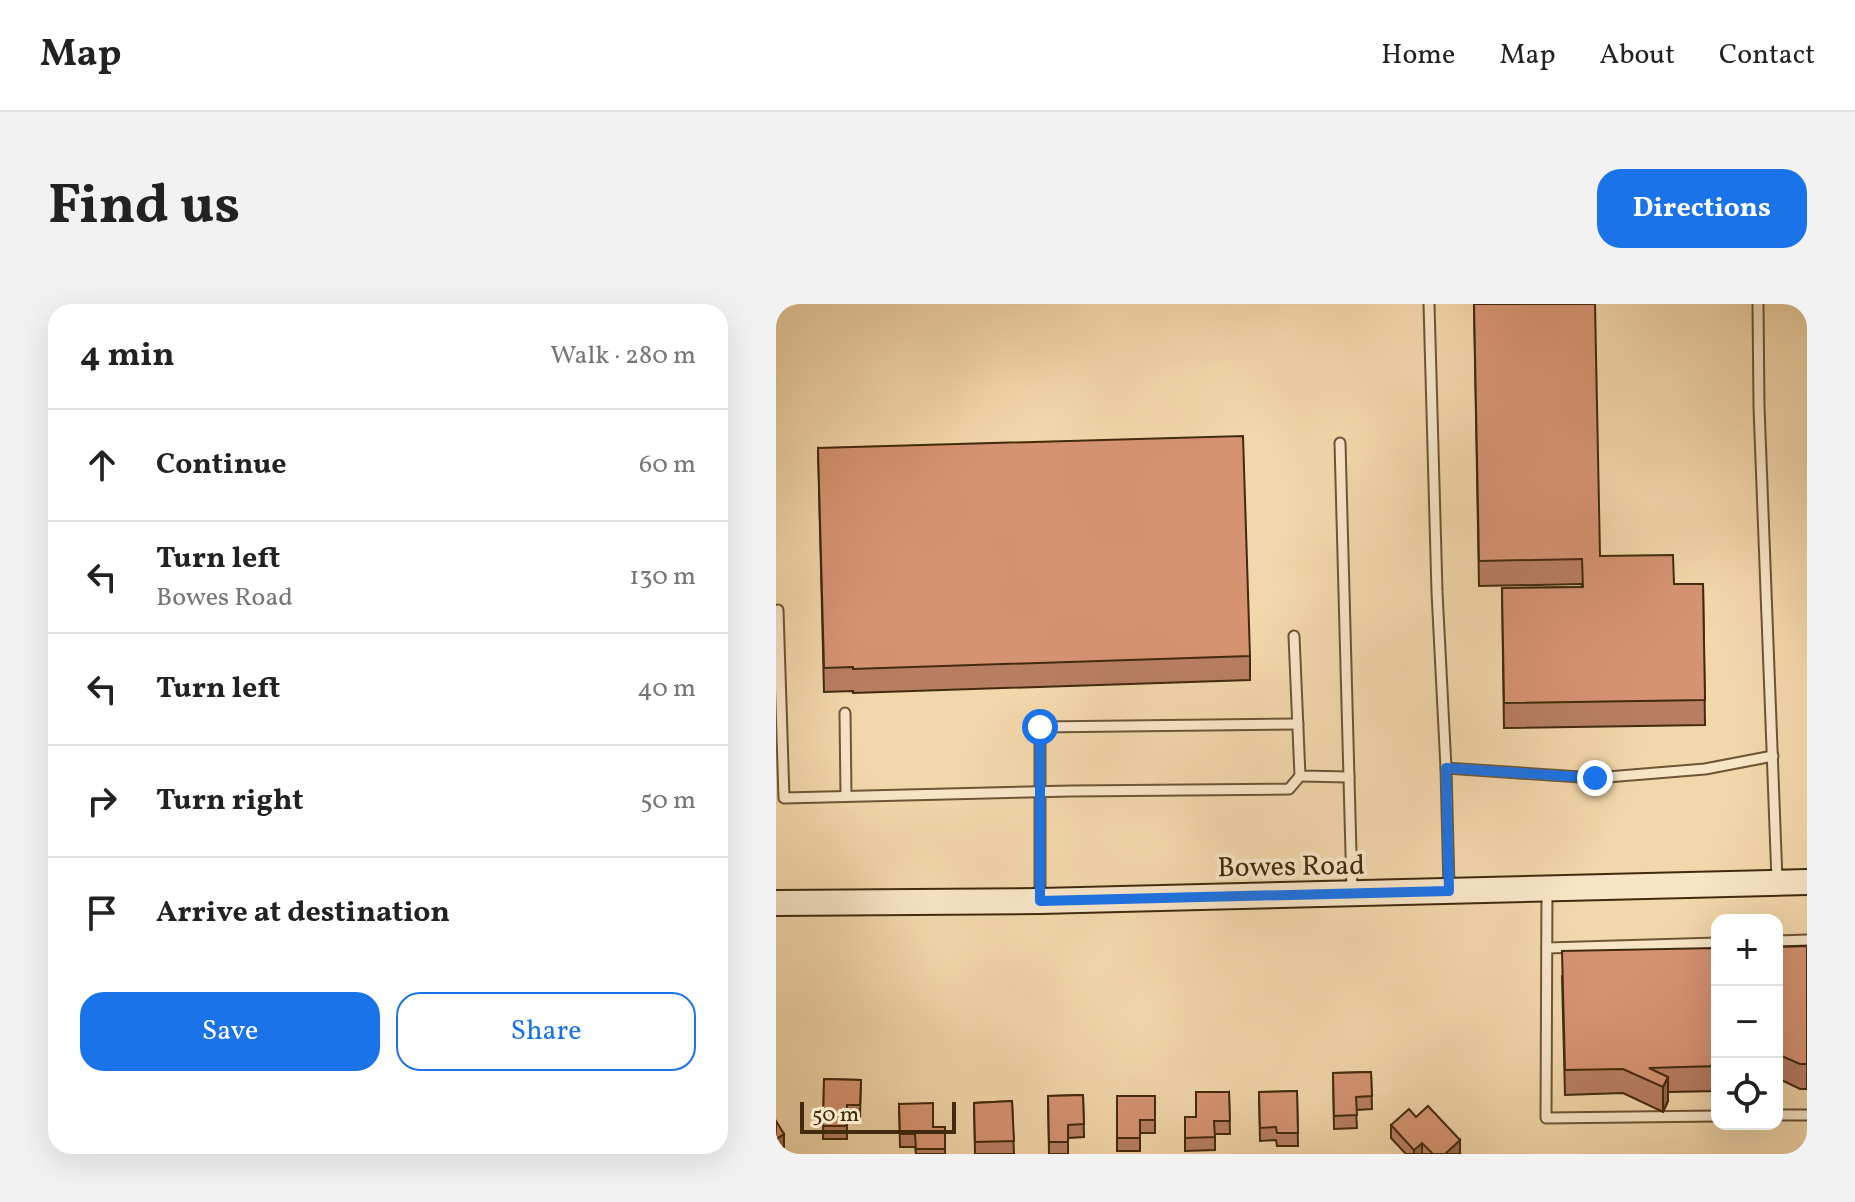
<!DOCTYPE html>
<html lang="en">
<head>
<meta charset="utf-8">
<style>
	:root { --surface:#fff; --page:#f2f2f2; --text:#222; --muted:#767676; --line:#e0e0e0; --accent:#1a73e8 }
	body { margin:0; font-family:Vollkorn,serif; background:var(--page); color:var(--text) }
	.controls { position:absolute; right:24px; bottom:24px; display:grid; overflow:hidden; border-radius:16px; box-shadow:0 8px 32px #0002 }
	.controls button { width:72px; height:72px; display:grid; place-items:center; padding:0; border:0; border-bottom:2px solid var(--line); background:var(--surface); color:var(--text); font:40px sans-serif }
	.scale { position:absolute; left:24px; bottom:20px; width:156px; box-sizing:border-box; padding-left:8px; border:4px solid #412a0e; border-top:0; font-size:22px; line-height:28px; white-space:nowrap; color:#412a0e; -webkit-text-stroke:6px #f7e5c8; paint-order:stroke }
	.stop { position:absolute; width:24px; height:24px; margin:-18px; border:6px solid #1a73e8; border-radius:50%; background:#fff }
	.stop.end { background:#1a73e8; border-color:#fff; box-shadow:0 2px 8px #0008 }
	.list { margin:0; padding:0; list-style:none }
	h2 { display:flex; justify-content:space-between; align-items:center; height:104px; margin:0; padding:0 32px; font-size:34px }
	h2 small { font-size:26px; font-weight:400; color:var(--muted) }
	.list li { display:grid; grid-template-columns:52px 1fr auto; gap:24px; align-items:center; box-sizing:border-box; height:112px; padding:0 32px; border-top:2px solid var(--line) }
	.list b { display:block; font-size:30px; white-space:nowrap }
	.list p { margin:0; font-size:26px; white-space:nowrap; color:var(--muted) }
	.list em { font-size:26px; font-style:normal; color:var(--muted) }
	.actions { display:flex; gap:16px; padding:24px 32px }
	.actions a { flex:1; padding:18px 0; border:2px solid var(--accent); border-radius:24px; text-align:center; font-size:28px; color:var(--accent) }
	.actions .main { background:var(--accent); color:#fff }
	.icon { flex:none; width:44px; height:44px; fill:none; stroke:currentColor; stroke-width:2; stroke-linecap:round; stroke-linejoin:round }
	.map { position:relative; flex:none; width:1031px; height:850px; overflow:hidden; border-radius:24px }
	header { display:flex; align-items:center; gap:48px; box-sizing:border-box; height:112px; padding:0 40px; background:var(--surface); border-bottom:2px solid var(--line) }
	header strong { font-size:38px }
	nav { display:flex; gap:44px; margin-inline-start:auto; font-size:28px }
	.intro { display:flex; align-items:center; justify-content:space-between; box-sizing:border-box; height:192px; padding:0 48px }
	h1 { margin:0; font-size:56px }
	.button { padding:20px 36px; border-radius:24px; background:var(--accent); color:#fff; font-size:28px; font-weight:700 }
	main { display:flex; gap:48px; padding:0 48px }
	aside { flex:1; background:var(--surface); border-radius:24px; box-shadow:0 8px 32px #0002 }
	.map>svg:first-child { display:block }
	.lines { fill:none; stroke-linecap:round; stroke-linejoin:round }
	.service-casing { stroke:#6d5535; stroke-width:13 }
	.secondary-casing { stroke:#412a0e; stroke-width:28 }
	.service { stroke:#f7e5c8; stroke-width:9 }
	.secondary { stroke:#f7e5c8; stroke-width:24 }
	.wall { fill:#b87e62; stroke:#412a0e; stroke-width:2 }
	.shaded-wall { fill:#966750; stroke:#412a0e; stroke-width:2 }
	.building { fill:#d69372; stroke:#412a0e; stroke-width:2 }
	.route { stroke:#1a73e8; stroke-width:10 }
	.labels { text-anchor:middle; stroke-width:8; stroke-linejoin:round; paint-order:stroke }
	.street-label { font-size:28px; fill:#412a0e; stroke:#f7e5c8 }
</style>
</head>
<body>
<header>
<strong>Map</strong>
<nav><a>Home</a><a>Map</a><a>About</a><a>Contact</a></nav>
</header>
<div class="intro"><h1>Find us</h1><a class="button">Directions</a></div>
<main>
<aside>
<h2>4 min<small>Walk · 280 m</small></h2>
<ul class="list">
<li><svg class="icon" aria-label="ahead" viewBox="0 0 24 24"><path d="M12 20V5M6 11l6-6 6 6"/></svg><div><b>Continue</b></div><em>60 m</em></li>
<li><svg class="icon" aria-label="left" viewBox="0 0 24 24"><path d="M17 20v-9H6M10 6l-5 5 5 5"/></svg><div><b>Turn left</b><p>Bowes Road</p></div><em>130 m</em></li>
<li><svg class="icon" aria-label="left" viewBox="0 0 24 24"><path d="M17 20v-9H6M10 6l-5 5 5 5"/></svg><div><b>Turn left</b></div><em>40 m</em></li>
<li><svg class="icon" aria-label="right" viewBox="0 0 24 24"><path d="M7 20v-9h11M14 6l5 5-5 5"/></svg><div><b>Turn right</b></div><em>50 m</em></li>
<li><svg class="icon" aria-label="arrive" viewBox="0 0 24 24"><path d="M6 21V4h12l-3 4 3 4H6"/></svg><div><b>Arrive at destination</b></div></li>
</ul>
<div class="actions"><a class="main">Save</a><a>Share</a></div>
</aside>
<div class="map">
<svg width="1031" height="850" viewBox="0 0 1031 850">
	<rect width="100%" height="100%" fill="#f2d7aa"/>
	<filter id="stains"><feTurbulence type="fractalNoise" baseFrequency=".0025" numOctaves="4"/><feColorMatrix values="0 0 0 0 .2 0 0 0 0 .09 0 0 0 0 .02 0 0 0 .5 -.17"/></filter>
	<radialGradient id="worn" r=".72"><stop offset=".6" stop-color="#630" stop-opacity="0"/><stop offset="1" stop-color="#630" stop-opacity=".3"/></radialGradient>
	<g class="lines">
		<defs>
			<g id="service">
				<path d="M653,0l8,288 9,176 3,120"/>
				<path d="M982,0l1,103 18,473"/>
				<path d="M564,139l12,447"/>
				<path d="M2,306l6,188 287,-7 218,-2 11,-13"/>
				<path d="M518,332l6,140 49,1"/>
				<path d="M69,409l1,83"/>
				<path d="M670,464l149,10 110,-9 68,-13"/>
				<path d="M771,585l-1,229 171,-2"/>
				<path d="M264,594v-171l258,-3"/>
				<path d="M1001,637l30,-1"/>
				<path d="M771,644l170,-5"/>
				<path d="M1001,811h30"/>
			</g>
			<path id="secondary" d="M0,599l264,-2 767,-19"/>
		</defs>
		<use href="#service" class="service-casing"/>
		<use href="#secondary" class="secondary-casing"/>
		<use href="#service" class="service"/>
		<use href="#secondary" class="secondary"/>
	</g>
	<g class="wall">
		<path d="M698,0l126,252 74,28h29l2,141 -201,3 -2,-140 80,-1v-3l-103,2z"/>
		<path d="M42,144l432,208v24l-397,13v-2l-29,1z"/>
		<path d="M1031,642v143h-7l-23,-11v-131z"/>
		<path d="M941,644v143l-49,1v9l-5,11 -40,-19 -58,2 -3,-119z"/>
		<path d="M595,768l1,37 -16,1 1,18 -23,1 -1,-56z"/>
		<path d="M48,775l37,1 -1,38h-13v21h-24z"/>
		<path d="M521,787l1,55h-21l-1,-6 -16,1 -1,-49z"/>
		<path d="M453,788l1,42h-15v16l-30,1v-34h11z"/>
		<path d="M307,791l1,42 -16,1v16h-19l-1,-58z"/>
		<path d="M341,792h38v37h-15v18h-23z"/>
		<path d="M236,797l2,53h-39l-1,-51z"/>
		<path d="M123,800l34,23h12v27h-29l-1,-7h-15z"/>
		<path d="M640,813l44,36 -1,1h-53l-15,-16v-13z"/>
	</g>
	<g class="shaded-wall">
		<path d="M892,773v24l-5,11v-25z"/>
		<path d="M8,830v13l-8,5v-13z"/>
		<path d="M684,836v13l-1,1h-14z"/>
		<path d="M646,839v11h-8v-4z"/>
	</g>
	<g class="building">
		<path d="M698,0h121l5,252 73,-1 1,29h29l2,116 -201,3 -2,-115 81,-1 -1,-28 -103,2z"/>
		<path d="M467,132l7,220 -397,13v-2l-29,1 -6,-220z"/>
		<path d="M1031,642v118h-7l-23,-10v-107z"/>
		<path d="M941,644v118l-68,2 19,9 -5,10 -40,-18 -58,1 -3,-119z"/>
		<path d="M595,768l1,24 -16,1 1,18 -23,1 -1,-43z"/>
		<path d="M48,775l37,1 -1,25h-13v21h-24z"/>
		<path d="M521,787l1,42h-21l-1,-6 -16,1 -1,-36z"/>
		<path d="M420,788h33l1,29h-16l1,16 -30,1v-21h11z"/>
		<path d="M307,791l1,29 -16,1v17h-19l-1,-46z"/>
		<path d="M341,792h38v24h-15v18h-23z"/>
		<path d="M236,797l2,40 -39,1 -1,-39z"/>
		<path d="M157,799v24h12v22h-29l-1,-15h-15l-1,-30z"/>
		<path d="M652,802l32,34 -15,14h-12l-11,-11 -8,7 -23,-25 18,-16 7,8z"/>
		<path d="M0,817l8,13 -8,5z"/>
	</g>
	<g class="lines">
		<path class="route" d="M264,423v174l409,-10 -3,-123 149,10"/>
	</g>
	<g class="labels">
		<g class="street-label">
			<text transform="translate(515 561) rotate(-1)" y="10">Bowes Road</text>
		</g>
	</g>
	<rect width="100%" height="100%" filter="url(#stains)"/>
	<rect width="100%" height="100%" fill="url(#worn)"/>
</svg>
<div class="controls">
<button>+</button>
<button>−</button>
<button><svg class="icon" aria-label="locate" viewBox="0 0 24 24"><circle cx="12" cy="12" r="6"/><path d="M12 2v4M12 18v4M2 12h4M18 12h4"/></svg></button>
</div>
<div class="scale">50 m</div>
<div class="stop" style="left:264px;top:423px"></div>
<div class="stop end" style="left:819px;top:474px"></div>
</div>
</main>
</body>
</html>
